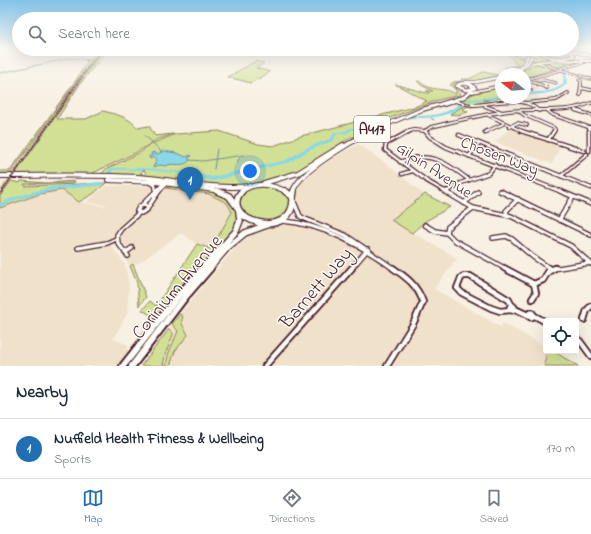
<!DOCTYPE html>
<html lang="en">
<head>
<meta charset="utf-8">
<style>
	:root { --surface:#fff; --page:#f6f6f7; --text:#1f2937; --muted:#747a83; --line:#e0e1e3; --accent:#1f6fb2 }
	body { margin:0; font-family:"Indie Flower",sans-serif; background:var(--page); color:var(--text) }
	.controls { position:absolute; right:12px; bottom:12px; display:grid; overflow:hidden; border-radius:4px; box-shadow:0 4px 16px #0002 }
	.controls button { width:36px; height:36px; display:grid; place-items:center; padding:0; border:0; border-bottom:1px solid var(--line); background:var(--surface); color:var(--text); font:20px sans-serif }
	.compass { position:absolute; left:495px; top:68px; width:36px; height:36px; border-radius:50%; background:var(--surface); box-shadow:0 4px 16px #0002; rotate:287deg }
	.you { position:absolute; left:250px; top:171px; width:14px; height:14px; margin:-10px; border:3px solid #fff; border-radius:50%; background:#1a73e8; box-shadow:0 0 0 6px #1a73e833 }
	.badge { display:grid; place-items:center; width:26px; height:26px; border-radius:50%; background:var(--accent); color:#fff; font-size:13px; font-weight:700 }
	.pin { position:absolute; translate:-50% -33px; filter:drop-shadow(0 1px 2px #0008) }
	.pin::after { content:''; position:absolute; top:21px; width:14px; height:12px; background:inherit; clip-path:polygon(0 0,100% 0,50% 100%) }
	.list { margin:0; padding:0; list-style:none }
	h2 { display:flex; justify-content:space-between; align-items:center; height:52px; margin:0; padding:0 16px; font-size:17px }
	h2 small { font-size:13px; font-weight:400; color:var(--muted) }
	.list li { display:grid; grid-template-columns:26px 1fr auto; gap:12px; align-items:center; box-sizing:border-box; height:60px; padding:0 16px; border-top:1px solid var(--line) }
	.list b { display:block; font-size:15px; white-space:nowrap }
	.list p { margin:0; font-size:13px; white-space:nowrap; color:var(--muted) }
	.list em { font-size:13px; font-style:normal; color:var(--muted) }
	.icon { flex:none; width:22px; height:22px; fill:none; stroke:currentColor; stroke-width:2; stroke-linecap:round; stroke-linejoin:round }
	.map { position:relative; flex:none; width:591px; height:366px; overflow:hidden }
	.search { position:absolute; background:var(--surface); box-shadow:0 4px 16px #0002; left:12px; right:12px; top:12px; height:44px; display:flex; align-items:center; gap:10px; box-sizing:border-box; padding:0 14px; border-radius:22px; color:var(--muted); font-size:15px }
	.sheet { height:112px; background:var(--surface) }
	nav { display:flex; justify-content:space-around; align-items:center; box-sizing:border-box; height:56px; border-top:1px solid var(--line); background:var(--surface); font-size:11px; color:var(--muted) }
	nav a { display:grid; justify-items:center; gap:2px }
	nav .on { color:var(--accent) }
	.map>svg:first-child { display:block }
	.built { fill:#f0e1ca }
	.green { fill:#d1e094; stroke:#8e8060 }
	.water { fill:#89d8e7; stroke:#708e9c }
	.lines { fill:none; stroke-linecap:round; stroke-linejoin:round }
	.stream { stroke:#708e9c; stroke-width:1 }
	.river { fill:#89d8e7; fill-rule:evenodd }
	.minor-far4-casing { stroke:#4a1f2b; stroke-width:3 }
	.minor-far3-casing { stroke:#4a1f2b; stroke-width:4 }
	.minor-far2-casing { stroke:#4a1f2b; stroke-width:5 }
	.minor-far1-casing { stroke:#4a1f2b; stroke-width:6 }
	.minor-casing { stroke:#4a1f2b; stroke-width:8 }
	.highway-far4-casing { stroke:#4a1f2b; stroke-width:4 }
	.highway-far3-casing { stroke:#4a1f2b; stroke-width:5 }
	.highway-far2-casing { stroke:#4a1f2b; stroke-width:6 }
	.highway-far1-casing { stroke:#4a1f2b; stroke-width:8 }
	.highway-casing { stroke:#4a1f2b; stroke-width:10 }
	.minor-far4 { stroke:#fdfcf7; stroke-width:1.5 }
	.minor-far3 { stroke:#fdfcf7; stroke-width:2 }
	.minor-far2 { stroke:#fdfcf7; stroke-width:2.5 }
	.minor-far1 { stroke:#fdfcf7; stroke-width:3.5 }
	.minor { stroke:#fdfcf7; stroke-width:4.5 }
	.highway-far4 { stroke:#fdfcf7; stroke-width:2.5 }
	.highway-far3 { stroke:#fdfcf7; stroke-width:3 }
	.highway-far2 { stroke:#fdfcf7; stroke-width:4 }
	.highway-far1 { stroke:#fdfcf7; stroke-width:5.5 }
	.highway { stroke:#fdfcf7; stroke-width:6 }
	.rail-casing { stroke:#4a1f2b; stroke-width:2 }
	.rail { stroke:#fdfcf7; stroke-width:1; stroke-dasharray:1.5; stroke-linecap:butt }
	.minor-bridge-casing { stroke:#4a1f2b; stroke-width:3; stroke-linecap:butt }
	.highway-bridge-casing { stroke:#4a1f2b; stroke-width:4; stroke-linecap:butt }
	.minor-bridge { stroke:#fdfcf7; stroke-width:1.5 }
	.highway-bridge { stroke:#fdfcf7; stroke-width:2.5 }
	.labels { text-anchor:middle; stroke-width:3; stroke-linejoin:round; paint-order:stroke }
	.shield { fill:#fdfcf7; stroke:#806168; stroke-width:1 }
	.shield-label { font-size:15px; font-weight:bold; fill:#4a1f2b }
	.street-label { font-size:16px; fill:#4a1f2b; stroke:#fdfcf7 }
	.near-street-label { font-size:19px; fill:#4a1f2b; stroke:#fdfcf7 }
</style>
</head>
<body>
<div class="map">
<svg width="591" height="366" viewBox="0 0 591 366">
	<rect width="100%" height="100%" fill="#f7f0e3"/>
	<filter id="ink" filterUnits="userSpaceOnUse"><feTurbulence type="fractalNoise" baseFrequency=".025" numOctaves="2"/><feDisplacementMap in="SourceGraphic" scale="8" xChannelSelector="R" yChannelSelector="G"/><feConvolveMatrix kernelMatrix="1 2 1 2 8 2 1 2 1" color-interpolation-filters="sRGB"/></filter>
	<g filter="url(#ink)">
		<g class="built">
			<path d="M101,49h3l-12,16 -92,131v-8l92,-128z"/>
			<path d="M510,128l51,17 -9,19 -57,-22z"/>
			<path d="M358,144l30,21 36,30 -33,25 66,38 -23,31 67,38 2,-4 43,24 1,4 -3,15h-403l43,-57 53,-63 17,-13 31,-9 12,1 4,-5 1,-6 -5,-14v-15l37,-28z"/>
			<path d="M105,186h49l1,3 7,1 4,-2 43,6 18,9 5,9 -21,37 -14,-5 -16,-11 -42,30 -9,3 -15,-22 -4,1 14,20 4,20 -2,29 -14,25 15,6v7l-11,14h-117v-158l40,-14 22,-4 17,12 27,5v-2l-20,-3z"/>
		</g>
		<g class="green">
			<path d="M98,49h3l-9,11 -82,114h-10v-3h10l66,-91 11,-18 -2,-2h5z"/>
			<path d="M104,49h4l-28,35 -23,35h29l17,-8c12,3 27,6 34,17l12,-2 6,10 18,-2 -17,6 -17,11 -48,23h-76l77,-109z"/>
			<path d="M538,49c10,0 27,-3 34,6 -10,4 -27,2 -34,-6z"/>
			<path d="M503,52h5l16,8c-6,8 -13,14 -23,14v2l-17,4 -30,3 -1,3 7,7 -1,2 -21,5 -48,18 -35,19h-4l-41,27 -16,9 -44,11 -24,2 -82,-10 2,-3 -2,-3 -4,3 3,1 -1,2 -41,-2 5,-5 35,-17 8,-7 27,-11 43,-3 39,13 15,2 28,-10 116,-30 10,-5 -32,-17 31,9h3v-2h-3h7l-12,-6 -4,-4h2c12,12 24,5 37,13v-4l-6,-5 3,-3 10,-1 -2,-2h8l14,-7 15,3 9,-5 -2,-2 12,-3 -8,-10z"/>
			<path d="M534,55l51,6 -29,8 -24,-8z"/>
			<path d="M256,61l8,2 -8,5 14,4 -19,11 -23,-6z"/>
			<path d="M536,63l18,6 -29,9v-4h-6l14,-10z"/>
			<path d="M501,87v11l-18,2 9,2 -12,1 3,2 -12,2 -3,-1 -5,3 5,3c-6,2 -12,4 -18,2l15,-9 -7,-5 -17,4 24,-6 12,-6z"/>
			<path d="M11,181l9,2 1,-2 25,2 29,-2 -1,2 -50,1 1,2 81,-3 -13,11 -14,8 -17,-12 -22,4 -40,14v-12z"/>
			<path d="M173,186c27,3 74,2 62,43l-79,89 -14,-8 8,-9 6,5 41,-62 14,5 21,-37 -5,-9 -18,-9 -43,-6z"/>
			<path d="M263,186l14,3 13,9v10c-27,34 -70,-8 -40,-20 4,-1 9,-1 13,-2z"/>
			<path d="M425,194l25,13 -26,15 -12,11 -21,-13z"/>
			<path d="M133,264l13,33 -7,9 -2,-23 -7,-17z"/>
			<path d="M180,314l3,2c-4,9 2,11 5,19l-13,16 -5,15h-4l2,-11 10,-24 -6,-7z"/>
			<path d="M169,329l4,4v2l-8,20 -2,11h-22z"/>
			<path d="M547,351h6l25,15h-34z"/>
		</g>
		<path class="water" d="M163,151l14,2 9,4 4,-2 2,1 -4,2 2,2c-7,9 -17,1 -24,6l-6,-1 -7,2 4,-7 -2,-3 -5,2 -1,-3h3l-1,-3 3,-1v2h4z"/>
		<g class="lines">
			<g class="stream">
				<path d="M0,73l71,-15 17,2"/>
				<path d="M431,118l3,2"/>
				<path d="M145,136l7,6"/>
				<path d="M154,144l7,8"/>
				<path d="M189,160l14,1 41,-6"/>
				<path d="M237,163l3,-7"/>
				<path d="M214,169l3,-20"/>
			</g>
			<g class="river">
				<path d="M544,49h3l7,5 -2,1z"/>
				<path d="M559,64h2l4,3 -2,1 -4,-2z"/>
				<path d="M569,68l3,2 -6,3 1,11c-12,11 -27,10 -42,11v-2c14,-1 27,0 38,-9l1,-12 5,-2 -1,-1z"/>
				<path d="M501,96v2l-33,3 -2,-1 2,-1z"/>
				<path d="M462,102l3,1c-16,15 -35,15 -55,15l-2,-1 2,-1c21,0 34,0 52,-14z"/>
				<path d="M381,117h8l2,1 -2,1h-6l-18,11h-14l-4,3 -10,1 -4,7 -23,9 -20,12 -77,19 -29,-7 -38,-4h-33l-2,4h-2l-2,-1 3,-5h36l38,4 29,5 73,-17 20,-12 24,-9 5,-7 10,-1 5,-3h13z"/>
				<path d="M101,182l2,1 1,1 -1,1 -53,6 -34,9 -16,7v-4l12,-5 38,-11z"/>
			</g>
			<defs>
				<g id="minor-far4">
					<path d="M449,49l55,2"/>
					<path d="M503,49l29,12 59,18"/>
					<path d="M558,69l28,-7"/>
					<path d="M525,80l32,-9"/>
					<path d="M579,80h2v5"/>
					<path d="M532,82l9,3"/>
					<path d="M525,84l18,-4 13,3"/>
				</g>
				<g id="minor-far3">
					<path d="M538,84l9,4"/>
					<path d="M525,88l6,2"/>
					<path d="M581,88l10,2"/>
					<path d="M472,92l29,-6"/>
					<path d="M580,95l1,-11"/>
					<path d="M513,98l6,3"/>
					<path d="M455,101c6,1 12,4 18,4 22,-1 49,-11 66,6"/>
					<path d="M525,103l31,-3 12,-7"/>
					<path d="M444,105l11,-4"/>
					<path d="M485,106l17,6"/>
					<path d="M575,110l16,5"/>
					<path d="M519,111l5,4 30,13 1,2 -2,2"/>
					<path d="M548,111l5,4 38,13"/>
					<path d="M488,115l36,17"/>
					<path d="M509,127l8,-4 10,2"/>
					<path d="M589,127v5"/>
					<path d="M425,131l1,1"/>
					<path d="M425,131l6,-4c26,-6 52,-13 78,-16 28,-3 55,3 82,-8"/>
					<path d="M406,132l8,-2 11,1"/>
					<path d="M485,132l18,-8"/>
				</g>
				<g id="minor-far2">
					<path d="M410,131l-24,13 -1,6 42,31 19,11"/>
					<path d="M425,131l5,6 16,10 116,45"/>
					<path d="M521,131l63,20"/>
					<path d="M589,131v20"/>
					<path d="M485,132l2,-1"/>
					<path d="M459,135l132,53"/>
					<path d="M548,140l6,-9"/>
					<path d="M469,156l10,-12"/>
					<path d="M400,162c29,-12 46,0 69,18"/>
					<path d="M402,174l10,-3"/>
					<path d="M561,176l26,-22"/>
					<path d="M150,183l5,2 1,7"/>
					<path d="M500,191l2,1"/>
					<path d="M155,192l10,-10"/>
					<path d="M159,192l8,-10"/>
					<path d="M446,192l15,-9 28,-10 6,-8"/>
				</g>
				<g id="minor-far1">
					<path d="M444,191l29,17 38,8 60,30 20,18"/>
					<path d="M500,191l91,44"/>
					<path d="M560,191l31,13"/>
					<path d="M446,192l1,-1"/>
					<path d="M294,202l6,14 3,2 42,17 28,19"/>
					<path d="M464,203l14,-11"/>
					<path d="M142,205l14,-14"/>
					<path d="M144,205l4,2 -1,3 -6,3 -4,-2 3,-5z"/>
					<path d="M148,207l11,-16"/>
					<path d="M507,214l-1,-3 12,-12"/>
					<path d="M559,220l14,-23"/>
					<path d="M283,221c39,3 80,25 111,48"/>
					<path d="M425,225l10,6 12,2 7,7 52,29"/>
					<path d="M447,233l1,-6 25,-19"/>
					<path d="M493,238l13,-2 6,3 21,18 18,12"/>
					<path d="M78,248l29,-5 9,-4"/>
					<path d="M125,253l7,-5"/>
					<path d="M128,256l-10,-13 -1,-8 4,-6 18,-16"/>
					<path d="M351,269l17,-20"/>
					<path d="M552,269l38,-6"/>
				</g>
				<g id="minor">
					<path d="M504,268l30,16 9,-4 5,-8 7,-4"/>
					<path d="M549,268l2,1"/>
					<path d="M532,299l4,-6 -2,-9"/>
					<circle cx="512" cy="308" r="2.5"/>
					<path d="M515,309l13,6"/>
					<path d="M511,310l-11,1 -9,-3 -29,-15 -5,-5 4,-10 3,-2h6l39,24 3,6"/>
					<circle cx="531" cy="315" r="2.5"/>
					<path d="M533,315l13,7"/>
					<path d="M584,320l3,-10 4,-4"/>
					<path d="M576,339l4,2 11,15"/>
					<path d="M265,366l87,-98"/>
					<path d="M387,366l26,-42 10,-22c-6,-17 -16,-24 -30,-34"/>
				</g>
				<g id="highway-far4">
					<path d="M514,49l11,3"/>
					<path d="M536,49c9,10 25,11 38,7l-2,-3 -11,-4"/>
					<path d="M571,51l20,5"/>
					<path d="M527,58l3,-9"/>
					<path d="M537,62l18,-2 28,1"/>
					<path d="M509,74l10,-6 7,-7"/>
					<path d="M516,74l13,-12"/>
					<path d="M466,82h12"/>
					<path d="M476,82l25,-5"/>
					<path d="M458,85l5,-2 9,2"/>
				</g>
				<g id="highway-far3">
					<path d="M460,84l-3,2 9,4 9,-2 -6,-4"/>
					<path d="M369,132l52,-22 43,-13 9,-8"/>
				</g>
				<g id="highway-far2">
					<path d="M0,176c50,0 100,-2 149,2 34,3 66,12 100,8"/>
					<path d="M108,180l48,2 58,8 5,2"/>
					<path d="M264,183l34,-10 45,-28"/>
					<path d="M241,192c14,-11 31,-8 46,0"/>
					<path d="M293,192c4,-20 60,-51 78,-61"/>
				</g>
				<g id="highway-far1">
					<path d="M217,191l12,5 8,11"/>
					<path d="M242,191c-26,29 53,53 51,6"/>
					<path d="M285,191l8,6"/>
					<path d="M293,197l1,-6"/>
					<path d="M202,269l34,-38 4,-10 -1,-9"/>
					<path d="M209,269l19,-22 17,-14 22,-8"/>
				</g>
				<g id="highway">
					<path d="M123,366l57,-72 23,-26"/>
					<path d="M132,366l53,-69 25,-29"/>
				</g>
			</defs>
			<use href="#minor-far4" class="minor-far4-casing"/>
			<use href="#minor-far3" class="minor-far3-casing"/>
			<use href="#minor-far2" class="minor-far2-casing"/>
			<use href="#minor-far1" class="minor-far1-casing"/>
			<use href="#minor" class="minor-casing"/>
			<use href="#highway-far4" class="highway-far4-casing"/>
			<use href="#highway-far3" class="highway-far3-casing"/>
			<use href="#highway-far2" class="highway-far2-casing"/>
			<use href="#highway-far1" class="highway-far1-casing"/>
			<use href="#highway" class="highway-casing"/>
			<use href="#minor-far4" class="minor-far4"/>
			<use href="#minor-far3" class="minor-far3"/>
			<use href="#minor-far2" class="minor-far2"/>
			<use href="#minor-far1" class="minor-far1"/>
			<use href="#minor" class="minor"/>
			<use href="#highway-far4" class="highway-far4"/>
			<use href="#highway-far3" class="highway-far3"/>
			<use href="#highway-far2" class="highway-far2"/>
			<use href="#highway-far1" class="highway-far1"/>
			<use href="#highway" class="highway"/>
			<defs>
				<path id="rail" d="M0,194l87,-125 16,-20"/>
			</defs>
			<use href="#rail" class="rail-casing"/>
			<use href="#rail" class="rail"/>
			<defs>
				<path id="minor-bridge" d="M557,71l4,-1"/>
				<g id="highway-bridge">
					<path d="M525,52l13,3"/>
					<path d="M526,61l1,-3"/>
					<path d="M583,61h8"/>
					<path d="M529,62l1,-3"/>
					<path d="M533,63l4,-1"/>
				</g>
			</defs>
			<use href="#minor-bridge" class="minor-bridge-casing"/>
			<use href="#highway-bridge" class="highway-bridge-casing"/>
			<use href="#minor-bridge" class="minor-bridge"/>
			<use href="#highway-bridge" class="highway-bridge"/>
		</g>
	</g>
	<linearGradient id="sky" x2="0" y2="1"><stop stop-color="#82c2e8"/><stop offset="0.48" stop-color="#fbf8f2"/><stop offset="1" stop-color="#fbf8f2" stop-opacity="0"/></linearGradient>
	<rect width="591" height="100" fill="url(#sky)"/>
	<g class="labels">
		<rect class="shield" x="354" y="116" width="36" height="26" rx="3"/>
		<g class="shield-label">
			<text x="372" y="134">A417</text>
		</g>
		<g class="street-label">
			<text transform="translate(500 155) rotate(21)" y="6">Chosen Way</text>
			<text transform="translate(435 169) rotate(34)" y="6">Gilpin Avenue</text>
		</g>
		<g class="near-street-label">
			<text transform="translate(176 286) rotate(-50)" y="7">Corinium Avenue</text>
			<text transform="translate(315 287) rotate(-49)" y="7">Barnett Way</text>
		</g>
	</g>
</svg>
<div class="controls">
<button><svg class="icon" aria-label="locate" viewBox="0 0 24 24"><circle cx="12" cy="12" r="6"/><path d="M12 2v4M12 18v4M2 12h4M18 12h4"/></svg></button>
</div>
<svg class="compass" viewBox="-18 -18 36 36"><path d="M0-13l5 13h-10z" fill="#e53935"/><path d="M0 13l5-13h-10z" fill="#747a83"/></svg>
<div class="you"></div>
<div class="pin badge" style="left:190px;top:200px">1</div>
<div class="search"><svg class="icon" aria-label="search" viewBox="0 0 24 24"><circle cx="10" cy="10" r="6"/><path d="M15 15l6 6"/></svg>Search here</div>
</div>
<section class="sheet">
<h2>Nearby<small></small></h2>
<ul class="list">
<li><span class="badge">1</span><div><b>Nuffield Health Fitness &amp; Wellbeing</b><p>Sports</p></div><em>170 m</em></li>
</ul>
</section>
<nav>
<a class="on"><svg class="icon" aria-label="map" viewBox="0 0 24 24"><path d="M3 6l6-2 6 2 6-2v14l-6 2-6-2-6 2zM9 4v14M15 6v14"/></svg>Map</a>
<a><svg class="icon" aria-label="directions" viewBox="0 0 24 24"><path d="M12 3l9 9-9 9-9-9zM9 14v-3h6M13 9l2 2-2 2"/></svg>Directions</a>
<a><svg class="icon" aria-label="saved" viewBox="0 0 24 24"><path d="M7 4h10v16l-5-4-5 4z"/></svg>Saved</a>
</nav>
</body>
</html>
